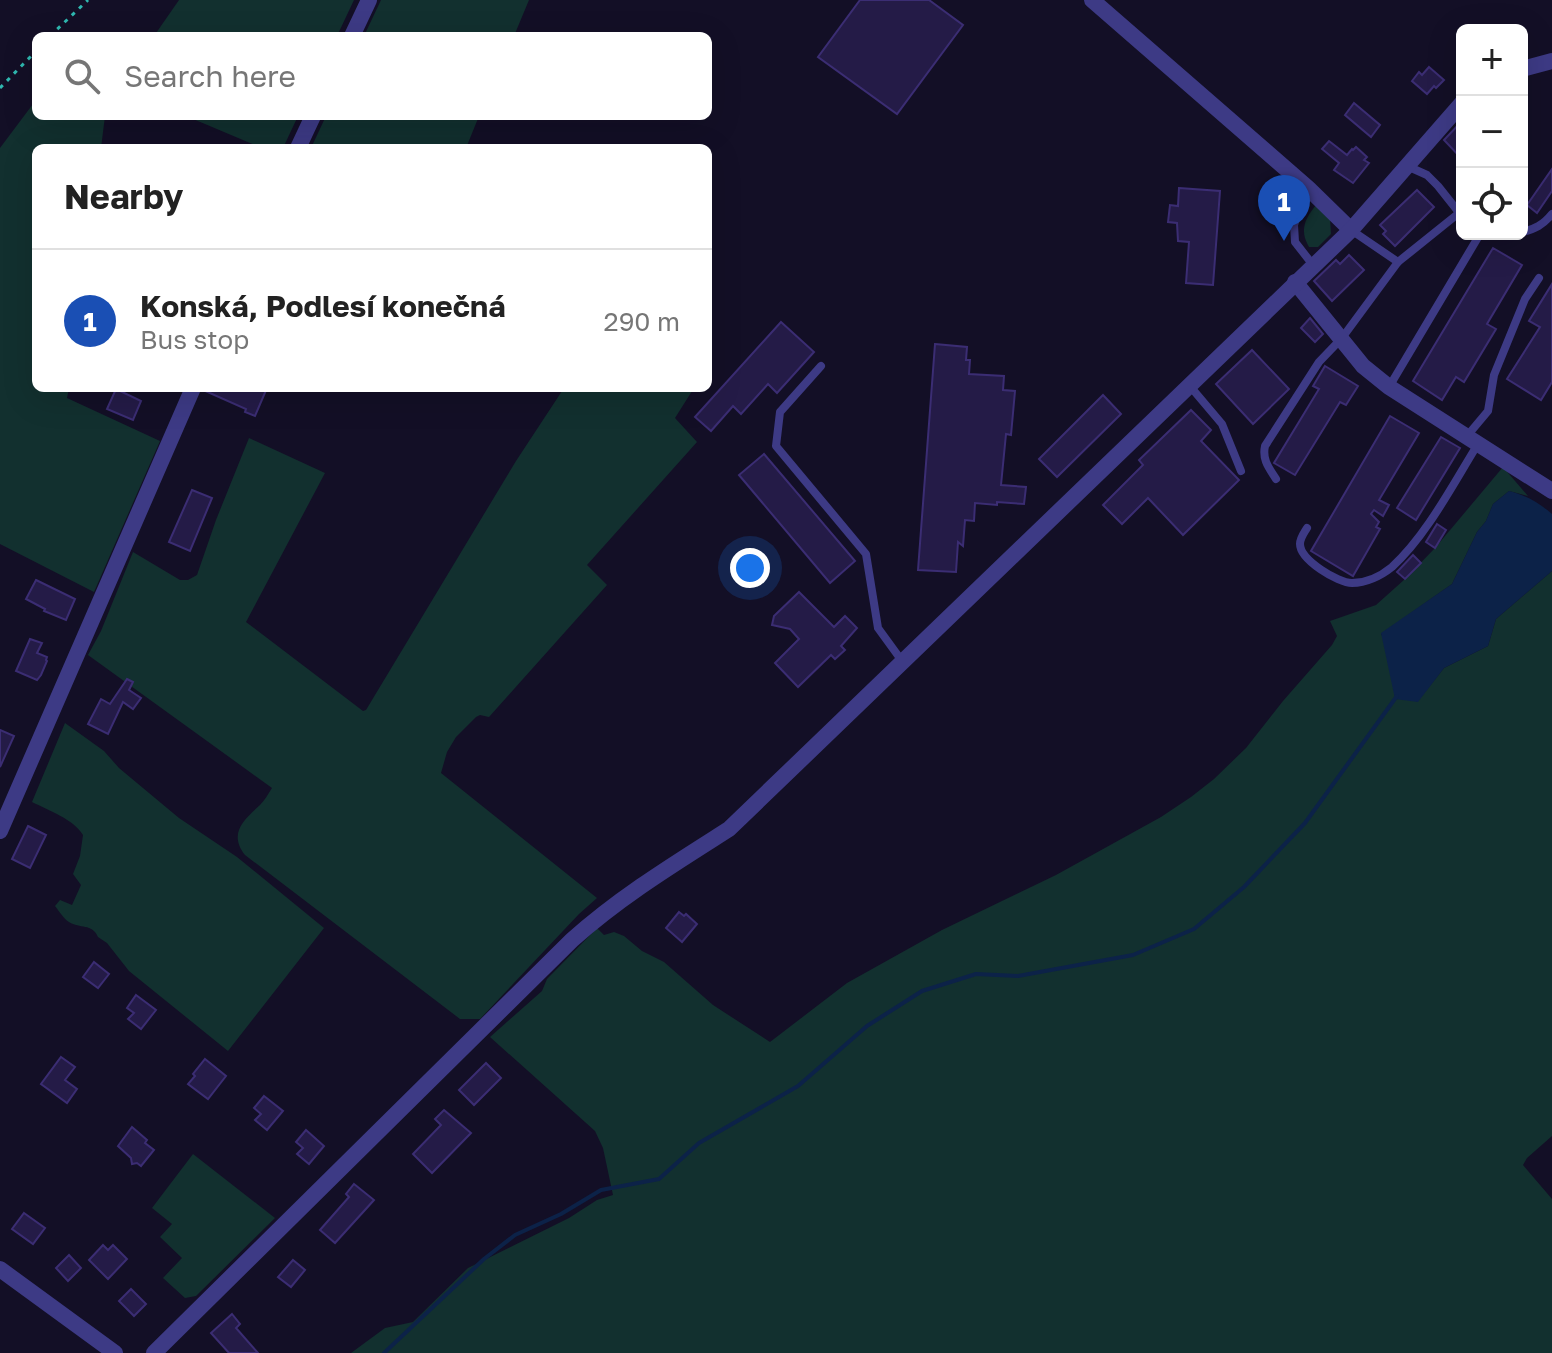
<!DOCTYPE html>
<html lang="en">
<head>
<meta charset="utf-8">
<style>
	:root { --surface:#fff; --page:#f2f2f2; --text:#222; --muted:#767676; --line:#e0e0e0; --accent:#d93025 }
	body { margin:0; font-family:"Golos Text",sans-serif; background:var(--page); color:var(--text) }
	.controls { position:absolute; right:24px; top:24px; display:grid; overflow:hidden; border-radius:12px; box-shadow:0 8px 32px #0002 }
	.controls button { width:72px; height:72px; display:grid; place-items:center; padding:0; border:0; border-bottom:2px solid var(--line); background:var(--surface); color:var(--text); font:40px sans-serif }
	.you { position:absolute; left:750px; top:568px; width:28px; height:28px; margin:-20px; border:6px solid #fff; border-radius:50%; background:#1a73e8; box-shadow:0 0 0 12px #1a73e833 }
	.badge { display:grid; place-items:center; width:52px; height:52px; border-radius:50%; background:var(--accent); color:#fff; font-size:26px; font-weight:700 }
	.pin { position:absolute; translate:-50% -66px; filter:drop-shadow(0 2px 4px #0008) }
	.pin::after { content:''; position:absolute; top:42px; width:28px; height:24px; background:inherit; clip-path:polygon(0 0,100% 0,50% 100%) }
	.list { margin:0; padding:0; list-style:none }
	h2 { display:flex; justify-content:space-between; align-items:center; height:104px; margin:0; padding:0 32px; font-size:34px }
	h2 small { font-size:26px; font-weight:400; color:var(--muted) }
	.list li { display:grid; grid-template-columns:52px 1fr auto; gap:24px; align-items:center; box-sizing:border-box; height:144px; padding:0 32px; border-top:2px solid var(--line) }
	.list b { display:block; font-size:30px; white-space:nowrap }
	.list p { margin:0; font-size:26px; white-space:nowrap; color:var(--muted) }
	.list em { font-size:26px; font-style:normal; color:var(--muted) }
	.icon { flex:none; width:44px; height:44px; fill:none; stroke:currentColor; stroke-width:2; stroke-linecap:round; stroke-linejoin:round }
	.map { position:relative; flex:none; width:1552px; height:1353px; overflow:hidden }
	.search { position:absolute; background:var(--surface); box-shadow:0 8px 32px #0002; left:32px; top:32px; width:680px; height:88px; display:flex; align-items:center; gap:20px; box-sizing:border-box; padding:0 28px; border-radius:12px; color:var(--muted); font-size:30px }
	.panel { position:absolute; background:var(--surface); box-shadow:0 8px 32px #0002; left:32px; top:144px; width:680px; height:248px; border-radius:12px }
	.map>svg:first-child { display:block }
	.green { fill:#12302f }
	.water { fill:#0c2248 }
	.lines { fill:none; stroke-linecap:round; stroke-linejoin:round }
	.stream { stroke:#0c2248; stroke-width:4 }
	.building { fill:#241b47; stroke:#3b2d73; stroke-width:2 }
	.path { stroke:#2fb8b0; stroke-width:3; stroke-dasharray:4 6; stroke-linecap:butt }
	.service { stroke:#3d3a85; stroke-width:8 }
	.minor { stroke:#3d3a85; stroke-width:16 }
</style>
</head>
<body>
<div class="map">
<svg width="1552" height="1353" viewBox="0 0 1552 1353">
	<rect width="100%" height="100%" fill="#130f26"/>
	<g class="green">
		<path d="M179,0h175l-17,36h-183z"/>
		<path d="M381,0h148l-15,36h-150z"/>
		<path d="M36,100v16h69l-4,32h-65v240h33l-2,10 93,43 -66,151 -94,-48v-396z"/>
		<path d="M186,116h112l-15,32h-21z"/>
		<path d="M326,116h153l-13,32h-155z"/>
		<path d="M1317,204l13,14 1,16 -13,13h-9c-10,-17 -4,-29 8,-43z"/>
		<path d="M564,388h130l-19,30 22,24 -110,123 20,20 -118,132 -9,-2 -4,2 -20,20 -9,15 -6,21 156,125 -18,16 -99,105h-20l-215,-164c-17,-22 -1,-35 15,-50 5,-5 8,-11 12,-17l-184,-133 13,-24 32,-79 47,28h8l9,-5 19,-55 33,-82 76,35 -79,149 117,89 3,-1 150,-249z"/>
		<path d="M1503,467l25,29 -19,-5 -16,13 -7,17 -9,11 -25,52 -71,50 36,68 27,-34 44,-22 8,-27 56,-48v565l-25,22 -4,7 29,34v154h-1201l34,-25 28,-6 55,-54 101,-50 28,-18 16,-5 -10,-47 -8,-17 -105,-94 52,-46 5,-12 50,-51 7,7 10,-3 10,4 18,15 22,11 49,43 57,37 77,-59 95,-53 114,-55 105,-58 30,-20 23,-18 32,-31 37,-47 49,-56 5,-9 -7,-15 46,-16 29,-26 30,-31z"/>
		<path d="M65,723l39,28 15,17 60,50 58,39 87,71 -96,123 -99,-80 -22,-28 -9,-6c-6,-14 -18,-8 -29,-15 -5,-3 -10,-11 -14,-16l5,-6 12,5 9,-20 -8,-11 7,-18 3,-21c-10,-16 -33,-24 -51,-33z"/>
		<path d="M193,1154l82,64 -79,78 -11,2 -22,-20 19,-20 -22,-21 12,-13 -20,-16z"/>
	</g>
	<path class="water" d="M1509,491c18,5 29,11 43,23v57l-56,48 -8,27 -44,22 -26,34 -23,-3 -14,-66 71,-49 25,-52 9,-11 7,-17z"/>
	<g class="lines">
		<path class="stream" d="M384,1353l100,-94 31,-24 46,-21 40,-24 58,-11 40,-36 99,-57 69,-60 55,-35 54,-17 42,2 115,-21 61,-26 50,-42 61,-64 92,-127"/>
	</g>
	<g class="building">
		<path d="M860,0h69l34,25 -66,89 -79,-57z"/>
		<path d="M1429,67l15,13 -8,8 -2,-2 -7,8 -15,-13 7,-9 3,3z"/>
		<path d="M1354,103l26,22 -9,12 -26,-22z"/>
		<path d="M1462,121v38l-18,-19z"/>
		<path d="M1329,141l18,14 5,-6 1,1 3,-3 11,10 -3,3 5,3 -16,20 -19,-13 5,-7 -17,-14z"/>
		<path d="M1552,169v22l-15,22 -10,-8z"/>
		<path d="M1179,188l41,3 -7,94 -27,-2 3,-41 -11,-1 -1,-18 -9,-1 2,-17 8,1z"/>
		<path d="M1417,190l17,17 -39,39 -12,-12 3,-3 -6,-6z"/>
		<path d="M1493,248l29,17 -35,59 9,5 -32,53 -8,-5 -14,23 -29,-19z"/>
		<path d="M1349,255l15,15 -32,31 -18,-20 22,-21 4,4z"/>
		<path d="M1552,284v98l-11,18 -34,-21 33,-52 -11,-6z"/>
		<path d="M1310,318l13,16 -8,8 -14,-14z"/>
		<path d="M781,322l33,30 -37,41 -9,-9 -27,30 -8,-8 -22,25 -16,-14z"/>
		<path d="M935,344l32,3 -1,13h4l-1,14 35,2 -1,14 12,1 -4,44 -5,-1 -5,51 25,2 -2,17 -27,-2v3l-22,-2 -1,18 -9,-1 -2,26 -5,-4 -2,30 -38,-2z"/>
		<path d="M1252,350l37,39 -36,35 -37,-40z"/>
		<path d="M1325,366l33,20 -12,19 -6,-3 -45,73 -21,-12 45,-74 -6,-3z"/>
		<path d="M204,388h63l-12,28 -10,-4 1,-3 -43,-19z"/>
		<path d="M116,389l25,12 -8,19 -26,-11z"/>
		<path d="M1103,395l18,19 -64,63 -18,-18z"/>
		<path d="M1191,410l20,20 -10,11 38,39 -56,55 -35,-37 -26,26 -19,-19 40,-40 -4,-5z"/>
		<path d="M1390,416l29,17 -40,67 10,5 -6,11 -9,-6 -3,4 8,8 -3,5 4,2 -27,47 -42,-25z"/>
		<path d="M1441,437l19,11 -44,72 -19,-12z"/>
		<path d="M764,454l91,107 -25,22 -91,-108z"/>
		<path d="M192,490l20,8 -22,53 -21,-9z"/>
		<path d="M1437,524l9,6 -11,18 -9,-6z"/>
		<path d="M1413,555l8,8 -16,16 -8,-7z"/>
		<path d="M36,580l39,19 -9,21 -22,-9 1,-2 -19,-10z"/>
		<path d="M799,592l35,35 11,-11 12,12 -16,18 4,4 -10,9 -4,-4 -33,32 -23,-24 24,-24 -9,-10 -18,-4 2,-9z"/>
		<path d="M30,639l12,4 -5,10 10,4 -1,3 1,1 -6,14 -4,5 -21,-9z"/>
		<path d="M127,679l6,3 -4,8 12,8 -8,11 -10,-7 -15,32 -20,-10 13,-25 9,5z"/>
		<path d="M0,730l14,6 -14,31z"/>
		<path d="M28,826l18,9 -16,33 -18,-9z"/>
		<path d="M679,912l5,4 2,-2 11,10 -15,18 -16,-14z"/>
		<path d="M94,962l15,12 -11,14 -15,-11z"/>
		<path d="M136,995l20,15 -15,19 -13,-10 6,-6 -7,-5z"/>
		<path d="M61,1057l14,10 -10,13 12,9 -10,14 -26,-19z"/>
		<path d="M205,1059l21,17 -18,23 -20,-15 7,-8 -2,-2z"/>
		<path d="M486,1063l15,15 -27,27 -15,-15z"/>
		<path d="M264,1096l19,15 -16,19 -12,-10 6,-6 -7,-6z"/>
		<path d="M444,1110l27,23 -39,40 -19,-19 28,-29 -6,-6z"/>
		<path d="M132,1127l15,13 -2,3 9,7 -13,16 -4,-3 -5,1 -1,-6 -13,-12z"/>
		<path d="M306,1130l18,16 -15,18 -12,-10 6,-6 -7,-6z"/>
		<path d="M354,1184l20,16 -39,43 -15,-13 29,-33 -3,-3z"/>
		<path d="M24,1213l21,15 -12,16 -21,-15z"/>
		<path d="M103,1245l5,5 5,-5 14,14 -19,20 -19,-19z"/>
		<path d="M69,1255l12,13 -13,13 -12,-13z"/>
		<path d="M293,1260l12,10 -14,17 -13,-10z"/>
		<path d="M131,1289l15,15 -12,12 -15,-15z"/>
		<path d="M232,1314l8,10 -4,4 22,25h-29l-18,-20z"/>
	</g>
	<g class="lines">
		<g class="path">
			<path d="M50,36l38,-36"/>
			<path d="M0,88l36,-37"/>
		</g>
		<g class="service">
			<path d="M1407,166l20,9 11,11 23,29"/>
			<path d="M1307,189l-13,36 1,17 18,23"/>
			<path d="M1351,230l47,32"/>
			<path d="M1522,232c13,-3 21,-7 30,-18"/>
			<path d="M821,366l-41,46 -4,34 90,108 12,74 24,33"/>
			<path d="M1189,385l33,39 19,47"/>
			<path d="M1389,387l91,-153"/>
			<path d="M1467,436l21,-25 6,-36 31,-76 14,-21"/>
			<path d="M1276,479c-7,-11 -14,-19 -11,-33l54,-84 23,-24 56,-76 61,-49"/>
			<path d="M1307,528c-3,5 -7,10 -7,16 0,16 38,39 52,39 14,0 29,-7 40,-16 35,-32 61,-83 86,-123"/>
		</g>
		<g class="minor">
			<path d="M1092,0l216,188 43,42"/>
			<path d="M352,36l17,-36"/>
			<path d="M1522,69l30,-8"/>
			<path d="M298,148l15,-32"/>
			<path d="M1295,282l68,84 26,21 163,104"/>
			<path d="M0,831l193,-443"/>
			<path d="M0,1269l115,84"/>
			<path d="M154,1353l418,-413c48,-43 102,-76 157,-111l622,-599 111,-127"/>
		</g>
	</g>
</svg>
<div class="controls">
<button>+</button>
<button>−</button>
<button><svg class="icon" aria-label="locate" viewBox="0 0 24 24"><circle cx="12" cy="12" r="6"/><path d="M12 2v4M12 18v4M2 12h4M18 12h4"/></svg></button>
</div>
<div class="you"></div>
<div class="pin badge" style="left:1284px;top:241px;background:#1a4fb4">1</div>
<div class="search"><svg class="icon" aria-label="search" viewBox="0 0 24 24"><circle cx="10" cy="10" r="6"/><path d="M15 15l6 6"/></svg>Search here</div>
<section class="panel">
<h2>Nearby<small></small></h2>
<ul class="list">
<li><span class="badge" style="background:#1a4fb4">1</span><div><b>Konská, Podlesí konečná</b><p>Bus stop</p></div><em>290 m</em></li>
</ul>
</section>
</div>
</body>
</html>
